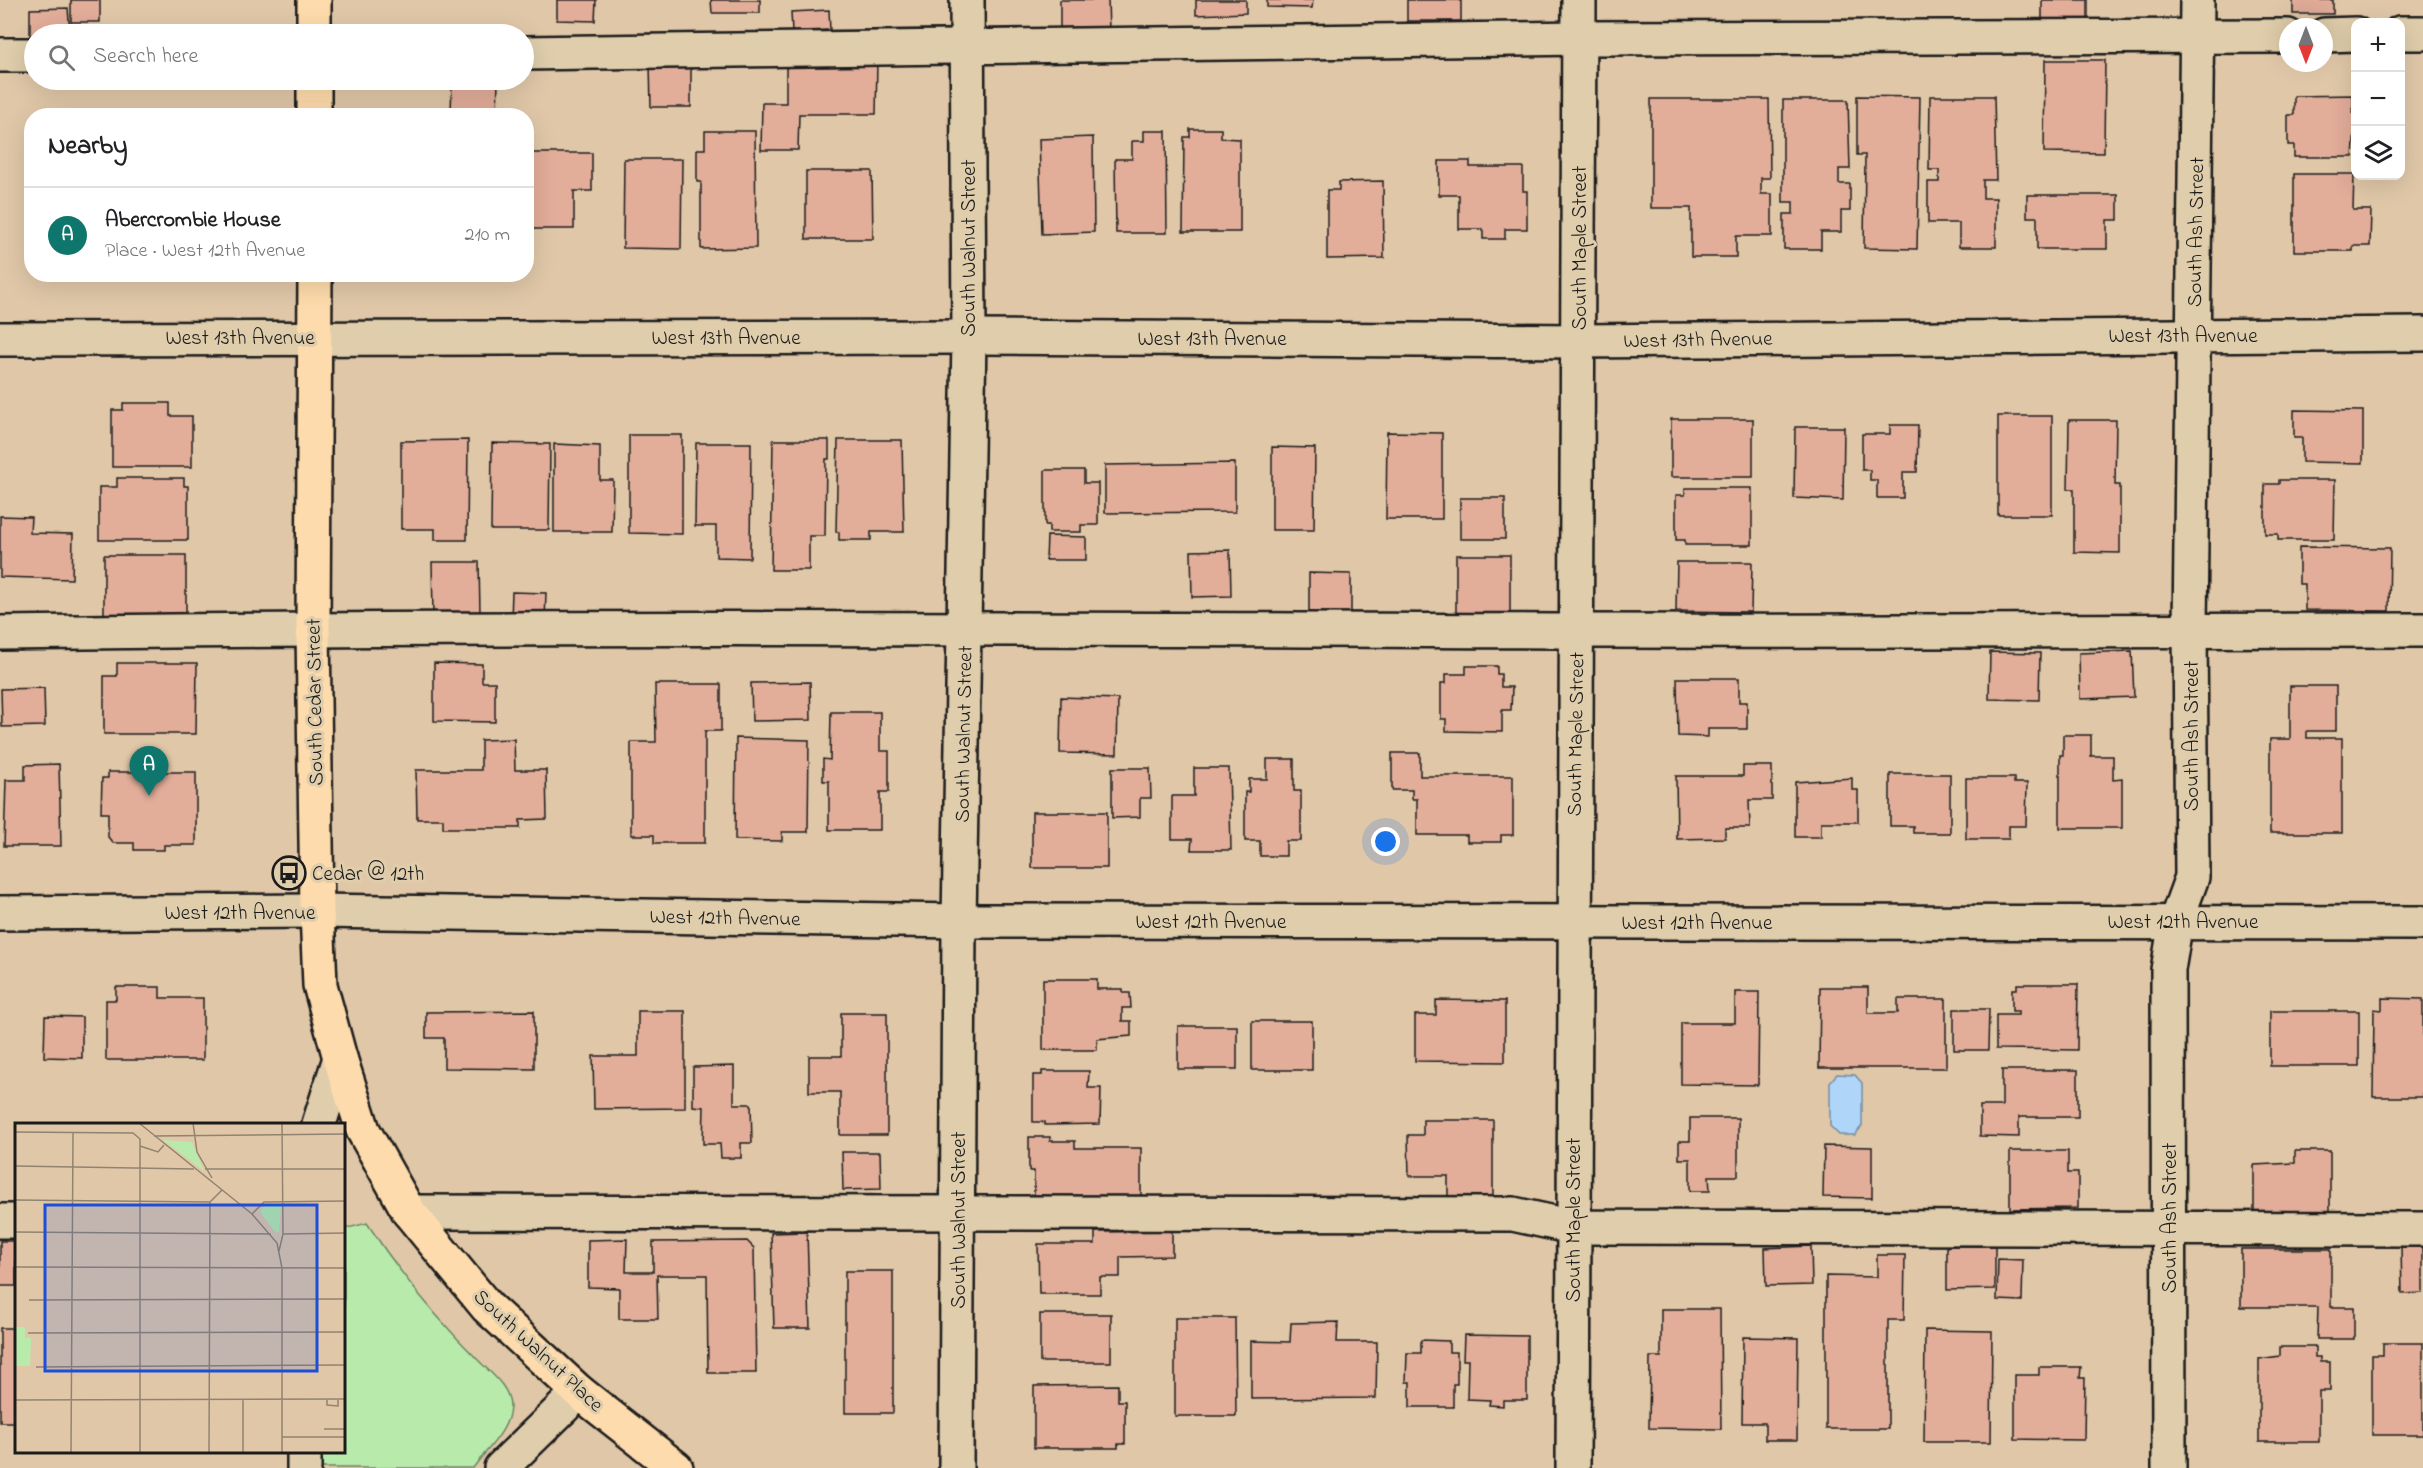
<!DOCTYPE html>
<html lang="en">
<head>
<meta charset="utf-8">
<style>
	:root { --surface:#fff; --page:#f6f6f6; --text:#202124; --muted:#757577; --line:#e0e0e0; --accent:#0f766e }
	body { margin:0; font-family:"Indie Flower",sans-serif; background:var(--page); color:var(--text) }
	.controls { position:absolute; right:18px; top:18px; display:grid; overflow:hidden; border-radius:12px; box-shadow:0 6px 24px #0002 }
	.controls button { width:54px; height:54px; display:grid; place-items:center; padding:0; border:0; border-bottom:2px solid var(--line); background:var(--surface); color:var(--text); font:30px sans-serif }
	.compass { position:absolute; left:2279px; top:18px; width:54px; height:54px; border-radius:50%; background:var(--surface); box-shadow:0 6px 24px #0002; rotate:180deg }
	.you { position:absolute; left:1386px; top:842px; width:21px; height:21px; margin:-15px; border:4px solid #fff; border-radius:50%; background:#1a73e8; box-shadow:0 0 0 9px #1a73e833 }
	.badge { display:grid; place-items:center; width:39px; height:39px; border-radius:50%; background:var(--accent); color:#fff; font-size:20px; font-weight:700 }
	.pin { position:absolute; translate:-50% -50px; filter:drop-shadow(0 2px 3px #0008) }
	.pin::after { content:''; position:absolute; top:32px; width:21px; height:18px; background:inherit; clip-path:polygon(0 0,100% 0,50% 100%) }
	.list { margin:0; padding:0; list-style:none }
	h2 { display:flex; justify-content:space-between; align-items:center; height:78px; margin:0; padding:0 24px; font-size:26px }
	h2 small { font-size:20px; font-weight:400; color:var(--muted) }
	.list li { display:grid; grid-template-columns:39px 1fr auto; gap:18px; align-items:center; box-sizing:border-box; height:96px; padding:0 24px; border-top:2px solid var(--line) }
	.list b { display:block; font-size:22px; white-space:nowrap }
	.list p { margin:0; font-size:20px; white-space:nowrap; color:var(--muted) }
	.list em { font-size:20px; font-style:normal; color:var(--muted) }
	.icon { flex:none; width:33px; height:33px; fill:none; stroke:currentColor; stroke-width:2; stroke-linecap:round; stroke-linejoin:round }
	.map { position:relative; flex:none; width:2423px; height:1468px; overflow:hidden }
	.search { position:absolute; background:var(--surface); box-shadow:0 6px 24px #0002; left:24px; top:24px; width:510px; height:66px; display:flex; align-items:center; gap:15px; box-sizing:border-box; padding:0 21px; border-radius:33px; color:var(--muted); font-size:22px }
	.panel { position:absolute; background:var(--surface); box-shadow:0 6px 24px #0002; left:24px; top:108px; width:510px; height:174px; border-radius:24px }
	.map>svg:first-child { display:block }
	.green { fill:#b8ebab; stroke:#6a8464; stroke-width:1.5 }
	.water { fill:#afd6f9; stroke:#748ca1; stroke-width:1.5 }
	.building { fill:#e2ad99; stroke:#1c1c1c; stroke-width:1.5 }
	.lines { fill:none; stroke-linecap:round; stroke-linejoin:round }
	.minor-casing { stroke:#1c1c1c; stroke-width:38 }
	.major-casing { stroke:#1c1c1c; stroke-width:38 }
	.minor { stroke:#dfcdab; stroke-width:33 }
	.major { stroke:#fedbac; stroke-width:33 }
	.labels { text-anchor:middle; stroke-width:6; stroke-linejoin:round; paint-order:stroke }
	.street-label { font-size:21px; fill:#1c1c1c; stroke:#dfcdab }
	.poi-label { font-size:21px; fill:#1c1c1c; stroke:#dfcdab; text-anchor:start }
	.inset-road { fill:none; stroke:#928370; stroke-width:1.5 }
	.view { fill:#1d4ed8; fill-opacity:0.15; stroke:#1d4ed8; stroke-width:3 }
	.inset-edge { fill:none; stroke:#1c1c1c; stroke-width:3 }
</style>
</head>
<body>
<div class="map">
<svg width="2423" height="1468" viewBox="0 0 2423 1468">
	<rect width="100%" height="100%" fill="#e0c7a8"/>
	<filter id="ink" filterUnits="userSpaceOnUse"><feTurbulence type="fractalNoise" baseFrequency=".0167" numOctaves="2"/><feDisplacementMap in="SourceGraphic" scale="12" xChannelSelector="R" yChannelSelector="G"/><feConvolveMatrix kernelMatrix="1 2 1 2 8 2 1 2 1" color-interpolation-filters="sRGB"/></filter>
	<g filter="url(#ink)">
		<path class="green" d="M367,1223c33,51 70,96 113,139 12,12 30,26 30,44 0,24 -24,44 -37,62h-155l2,-16h24v-223z"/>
		<path class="water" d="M1837,1074l18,1 7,8v43l-7,9h-16l-9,-9v-44z"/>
		<g class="building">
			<rect x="71" y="0" width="29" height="22"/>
			<path d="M557,0h39l-1,21 -38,-1z"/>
			<path d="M711,0h49v13h-48z"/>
			<path d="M1060,0h48l1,30 -49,1z"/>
			<path d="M1196,0h50v13l-50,2z"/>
			<path d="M1267,0h46l-1,8 -45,-1z"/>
			<rect x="1407" y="0" width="54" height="21"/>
			<path d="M2042,0h46v22l-46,-1z"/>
			<rect x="2293" y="0" width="40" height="14"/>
			<path d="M68,8l2,26h-36v3l-4,1v-29z"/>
			<path d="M829,10l1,20 -38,2 -1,-20z"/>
			<path d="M790,60l87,2 -1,52h-77l-1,36h-37l1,-47h24v-35l3,-1z"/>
			<path d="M2045,60h60l-1,93 -60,-1z"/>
			<path d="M691,63v44h-40l-1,-43z"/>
			<path d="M452,80h46l-1,36 -46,-2z"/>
			<path d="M2353,95v18h3l-3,44h-59v-12h-6v-30h6v-19z"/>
			<path d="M1857,96l63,1 -3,152 -53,-1 1,-93h-8z"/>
			<path d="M1930,96h64l2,84h-13v18h13v49h-37v-24h-31v-41h11v-12h-10z"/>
			<path d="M1651,99h118l1,79h-9v16h11v42h-36v21h-45v-49h-40z"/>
			<path d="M1783,100h65l2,69h-11v15h11v27h-9v21h-20v17h-37v-35h9v-12h-10z"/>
			<path d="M1190,129h31v9l19,1v93h-57l1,-95h6z"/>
			<path d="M705,131h50l1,117 -55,1v-67h-4v-33h8z"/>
			<path d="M1144,131h22l1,102h-51l-1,-74h17v-18h12z"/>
			<path d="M1093,137l1,95 -52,2 -3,-95z"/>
			<path d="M530,153h62v38h-18v38h-44z"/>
			<path d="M624,159h58l-1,90 -58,-1z"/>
			<path d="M1439,161h31v6h53v24h4v38h-22v10h-22v-10h-24v-34h-20z"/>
			<path d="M806,171h66l1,68h-67z"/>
			<path d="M2294,174h60l-1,36h18l-1,36h-17v5h-59z"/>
			<path d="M1383,181l1,77 -57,1v-69h12v-8z"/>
			<path d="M2027,195h91v25h-11v29h-70v-32h-10z"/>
			<path d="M123,403h47v13h22v51h-80v-57h11z"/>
			<path d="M2294,410l69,1v52l-61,-1v-24h-8z"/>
			<rect x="1998" y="416" width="54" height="99"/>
			<rect x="1671" y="419" width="82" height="58"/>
			<path d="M2069,420h47l-1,65h5v68l-46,-1v-63h-6z"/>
			<path d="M1890,425h28l-1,47h-14v26h-26v-18h-7v-10h-8v-36h28z"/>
			<path d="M1795,427h49l-1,73 -49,-2z"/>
			<path d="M1387,432l55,1v86h-56z"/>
			<path d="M629,435h53v99l-53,-1z"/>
			<path d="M468,440l-1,100h-32v-11h-34v-88z"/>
			<path d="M773,440h56v19h-3l-1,77h-16v34h-38z"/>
			<path d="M838,440h64l2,92h-33v8h-32v-8h-3z"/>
			<path d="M492,443l58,1 -1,86h-58z"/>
			<path d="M696,443h55l-1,115 -34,-1v-31h-21z"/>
			<path d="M554,444l46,2v34h13l-1,52h-58z"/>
			<path d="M1272,447l43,1 -1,82h-42z"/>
			<path d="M1235,463v49l-130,1v-48z"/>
			<path d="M1045,470h39v13h14v42h-17v7h-32v-7h-4z"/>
			<path d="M117,478h67v8h4v54h-89v-53h18z"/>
			<path d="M2279,480h56l-1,60h-56v-6h-13v-50h14z"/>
			<path d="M1685,488h67v57h-67v-5h-9v-45h9z"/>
			<rect x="1460" y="498" width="45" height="41"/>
			<path d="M0,516l31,1 -1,16 43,1 -1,45 -72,-2z"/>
			<path d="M1047,536l39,1v23h-40z"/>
			<path d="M2299,547l91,1 -1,63 -84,-1v-26h-6z"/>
			<path d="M1230,550l1,46 -39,1 -1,-46z"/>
			<rect x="104" y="555" width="82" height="59"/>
			<rect x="1456" y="555" width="54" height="59"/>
			<path d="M432,562h47l1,51 -47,1z"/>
			<path d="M1677,562h75l-1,50 -75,-1z"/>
			<path d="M1309,573l42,1v44h-42z"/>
			<path d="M512,592l34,1 -1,28 -34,-1z"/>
			<path d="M2132,651l2,46 -54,2 -1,-46z"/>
			<path d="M1990,652l50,1 -1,47 -50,-1z"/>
			<path d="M117,663h80l-1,71h-92v-58h13z"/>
			<path d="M434,663l48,1v18h13v40l-61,-1z"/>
			<path d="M1466,666h31v8h4v13h11l-1,23h-9v22l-56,-1v-12h-5v-36h5v-9h20z"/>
			<path d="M1677,678h62v24h8v27h-39v8l-30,-1z"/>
			<path d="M810,682l1,38 -59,1 -1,-38z"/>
			<path d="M655,684h66v47h-16v112h-51v-8h-23v-93h25z"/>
			<path d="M2290,686h46v45h-29v7h35v95h-72v-94h20z"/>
			<path d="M44,688l1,38 -43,1 -1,-38z"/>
			<path d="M1061,697l57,2 -1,55 -57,-1z"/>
			<path d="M831,712h49v39h9v41h-9v38h-51v-49h-6v-22l7,1z"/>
			<path d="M2063,735h28v21h22v24l9,-1v49h-62v-73h3z"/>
			<path d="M736,738l73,2 -1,92h-26v9l-47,-1z"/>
			<path d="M514,739l1,31h31l1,49 -27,1v8h-77v-9h-26l-1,-49h65v-30z"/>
			<path d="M1392,753h28v23h93v59h-12v7h-34v-7h-50v-36h-5v-9h-20z"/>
			<path d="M1267,759h27v32h7v50h-15v15h-26v-15h-15v-49h4v-13h18z"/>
			<path d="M59,764l2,82h-57l2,-66h19v-15z"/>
			<path d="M1743,766h29v34h-23l1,28h-25v10l-48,1 -1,-63h67z"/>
			<path d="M1112,768h38l1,30h-11v19l-28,1z"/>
			<path d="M1194,768h35l2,82h-40l1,-11h-20v-43h22z"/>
			<path d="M108,772h88v73h-32v5h-30v-7h-21l-5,-6v-24h-7l1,-35h6z"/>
			<path d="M1890,774h60v59h-37v-7h-23z"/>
			<path d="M1852,778v12h6v32h-37v15h-26v-55z"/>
			<path d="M1966,778h48v5h13l-1,43h-17v13h-43z"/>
			<rect x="1032" y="812" width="75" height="56"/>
			<path d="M1043,979h54v10h26v4h7l1,15h-9v13h9v15l-34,3v11h-54z"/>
			<path d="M2017,984h61l-1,66 -81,-1v-34h22v-4h-6v-22h5z"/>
			<path d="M116,987h44v11h43v62h-97v-60h10z"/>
			<path d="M1820,987h48v26h30v-14h48v69h-127z"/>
			<path d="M1735,992h24l-1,93 -77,-1v-61h54z"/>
			<path d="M2382,998l41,1v98h-50l1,-88 8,1z"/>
			<path d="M1436,1000l69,1v61l-90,-1v-46h21z"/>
			<path d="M1954,1009h35l-1,41h-34z"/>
			<path d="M534,1011v58l-90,-1v-30h-18v-26z"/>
			<path d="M638,1011h47v97l-91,1 -1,-53h45z"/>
			<rect x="2270" y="1011" width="89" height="55"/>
			<path d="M841,1013h46v122h-47v-43h-31v-36h32z"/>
			<path d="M45,1016l37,1v41l-38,-1z"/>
			<rect x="1252" y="1021" width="60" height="49"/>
			<rect x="1178" y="1026" width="59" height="43"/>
			<path d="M734,1066v38h17l1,39h-11v15h-20l-1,-14h-17l1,-37 -11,-1v-39z"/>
			<path d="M2002,1070h76v47h-59v20l-39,-1v-30h22z"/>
			<path d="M1042,1071h47l-1,17h13l-1,36 -55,1v-3h-12v-47h9z"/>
			<path d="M1690,1118h48v58h-29l1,15h-20v-32h-11v-18h11z"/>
			<path d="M1423,1120h70v78h-45v-22h-39l-1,-41h15z"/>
			<path d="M1029,1137h21v4h25v7h66v51l-107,-2v-26h-5z"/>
			<path d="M1824,1146l48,1v51l-49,-1z"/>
			<path d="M2010,1151h58v22h10v35l-68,1z"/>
			<path d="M2295,1151h35v66h-76v-52l41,-2z"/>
			<path d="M842,1152h38l1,37 -38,1z"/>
			<path d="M1172,1231v25l-52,1v20h-20v17h-61l-1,-50h57v-12z"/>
			<path d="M807,1232l3,96h-36l-3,-95z"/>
			<path d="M627,1239l-1,33h27v-30l94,-1 7,7 2,125h-48l-1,-98h-50l1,44h-39v-31l-31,-1v-47z"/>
			<rect x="0" y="1241" width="16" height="45"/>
			<path d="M1811,1246l1,39 -46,1 -1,-38z"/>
			<path d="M1947,1246h48v43l-48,1z"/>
			<path d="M2423,1246v47l-21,1 -1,-47z"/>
			<path d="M2241,1249h90v58h23v32h-37l1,-32h-77z"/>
			<path d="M1877,1255h28l-1,65h-16v109h-62v-153l51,1z"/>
			<path d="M1998,1259l25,1 -1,41 -25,-1z"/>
			<rect x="845" y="1271" width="48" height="142"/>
			<path d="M1661,1309h59l1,120 -72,-1 1,-71h11z"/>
			<rect x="1040" y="1314" width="71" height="48"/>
			<path d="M1175,1318h60l1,98h-61z"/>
			<path d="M1338,1322l-1,20h40l-1,56 -125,1v-58l39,1 1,-19z"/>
			<rect x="0" y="1328" width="16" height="94"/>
			<path d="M1925,1330l67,1 -1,111h-67z"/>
			<path d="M1464,1335l63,1v64h-24v6l-14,-1 1,-5 -23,-1 1,-39h-5z"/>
			<path d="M1743,1337l55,1 -1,102h-32v-17h-23z"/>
			<path d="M1421,1340l28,1v11h8v32h-4v23h-43v-25h-4l1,-29h14z"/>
			<path d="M2383,1343h40v92h-51v-80h11z"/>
			<path d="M2280,1347h35v10h5v5h10v29h-11v51h-60v-83l21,-3z"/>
			<path d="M2039,1367h42l-1,11h5l-1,62 -69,-1v-64h24z"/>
			<path d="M1118,1385v16h7v43h-7v4h-84v-62z"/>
		</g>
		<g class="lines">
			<defs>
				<g id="minor">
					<path d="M2400,33h23"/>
					<path d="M2324,35l32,-1"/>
					<path d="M524,53l1055,-15 709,-2"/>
					<path d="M0,55h34"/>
					<path d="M0,339l969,-2 610,4 844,-7"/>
					<path d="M0,633c524,-7 1047,-4 1571,-2 284,1 568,-1 852,-1"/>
					<path d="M0,913l317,-2 642,10 1464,2"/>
					<path d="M319,1124l21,-66"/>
					<path d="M409,1212l1104,2 60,13 850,2"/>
					<path d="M0,1221h16"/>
					<path d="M304,1452v16"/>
					<path d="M501,1468l78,-76"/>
					<path d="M956,1468l3,-547 10,-584 -2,-337"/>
					<path d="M1573,1468l6,-1468"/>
					<path d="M2169,1468l-1,-498 8,-49 16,-44 -2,-247 7,-630"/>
				</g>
				<g id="major">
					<path d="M314,0v34"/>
					<path d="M314,80v36"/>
					<path d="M315,274l-2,355 4,282 3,74 20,73 23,72 46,82 78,95 92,85 97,76"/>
				</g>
			</defs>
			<use href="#minor" class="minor-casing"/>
			<use href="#major" class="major-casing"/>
			<use href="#minor" class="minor"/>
			<use href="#major" class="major"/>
		</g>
	</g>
	<defs>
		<symbol id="bus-ring" viewBox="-11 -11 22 22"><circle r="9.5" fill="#dfcdab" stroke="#1c1c1c" stroke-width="1.5"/><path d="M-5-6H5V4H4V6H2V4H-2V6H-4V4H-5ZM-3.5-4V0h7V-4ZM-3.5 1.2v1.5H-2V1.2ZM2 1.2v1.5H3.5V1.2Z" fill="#1c1c1c"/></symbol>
	</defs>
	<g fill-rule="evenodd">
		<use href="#bus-ring" x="270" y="854" width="38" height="38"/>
	</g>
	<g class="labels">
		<g class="street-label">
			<text transform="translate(2195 232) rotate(-89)" y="7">South Ash Street</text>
			<text transform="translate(968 248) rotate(-90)" y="7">South Walnut Street</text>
			<text transform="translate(1579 248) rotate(-90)" y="7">South Maple Street</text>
			<text x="2183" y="342">West 13th Avenue</text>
			<text x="240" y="344">West 13th Avenue</text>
			<text x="726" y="344">West 13th Avenue</text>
			<text x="1212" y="345">West 13th Avenue</text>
			<text transform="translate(1698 339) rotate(-1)" y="7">West 13th Avenue</text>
			<text transform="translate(314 702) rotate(-91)" y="7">South Cedar Street</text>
			<text transform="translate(963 734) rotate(-89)" y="7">South Walnut Street</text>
			<text transform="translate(1575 734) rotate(-89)" y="7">South Maple Street</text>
			<text transform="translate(2191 736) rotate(-90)" y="7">South Ash Street</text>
			<text x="240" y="919">West 12th Avenue</text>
			<text transform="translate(725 917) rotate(1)" y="7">West 12th Avenue</text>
			<text x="1211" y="928">West 12th Avenue</text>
			<text x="2183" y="928">West 12th Avenue</text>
			<text x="1697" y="929">West 12th Avenue</text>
			<text transform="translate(2169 1218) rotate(-90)" y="7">South Ash Street</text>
			<text transform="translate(958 1220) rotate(-90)" y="7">South Walnut Street</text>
			<text transform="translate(1573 1220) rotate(-90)" y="7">South Maple Street</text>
			<text transform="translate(539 1350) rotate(43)" y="7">South Walnut Place</text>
		</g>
		<g class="poi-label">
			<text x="312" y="880">Cedar @ 12th</text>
		</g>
	</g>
	<g transform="translate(15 1123)">
		<rect width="330" height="330" fill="#e0c7a8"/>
		<path d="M148,17l29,2 12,29zM266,81l-2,28 -3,1 -16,-21 5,-7zM0,204h10v11h6l-1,28h-15z" fill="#b8ebab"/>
		<path class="inset-road" d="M124,0l113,91 25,29 5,25v185M178,0l4,29 15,26M0,9l118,1 7,6v314M139,13l191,-2M125,23l18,6 6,-7M0,43l179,3M190,46h140M0,77l195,2 12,-12M237,91l12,-12 81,-1M0,109l256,2M268,111l62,-1M264,128l4,-17 -1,-111M0,144l330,1M14,177l316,-1M13,210l317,-1M21,244l309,-2M228,276v54M312,276v6l11,1v-7M0,277l330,-1M309,306h21M267,314h63M56,330l2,-320M194,330l1,-251"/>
		<path class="view" d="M30,82h272v166h-272z"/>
		<rect width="330" height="330" class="inset-edge"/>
	</g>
</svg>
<div class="controls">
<button>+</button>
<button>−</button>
<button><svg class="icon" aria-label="layers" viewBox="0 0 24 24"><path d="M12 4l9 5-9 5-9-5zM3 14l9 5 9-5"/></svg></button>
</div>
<svg class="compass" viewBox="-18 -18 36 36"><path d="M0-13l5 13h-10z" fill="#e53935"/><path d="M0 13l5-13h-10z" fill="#757577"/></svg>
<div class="you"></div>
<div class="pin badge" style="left:149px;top:796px">A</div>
<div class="search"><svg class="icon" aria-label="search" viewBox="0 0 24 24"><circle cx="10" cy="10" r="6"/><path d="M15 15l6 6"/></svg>Search here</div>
<section class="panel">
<h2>Nearby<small></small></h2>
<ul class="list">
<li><span class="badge">A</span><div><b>Abercrombie House</b><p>Place · West 12th Avenue</p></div><em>210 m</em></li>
</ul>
</section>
</div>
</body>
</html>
